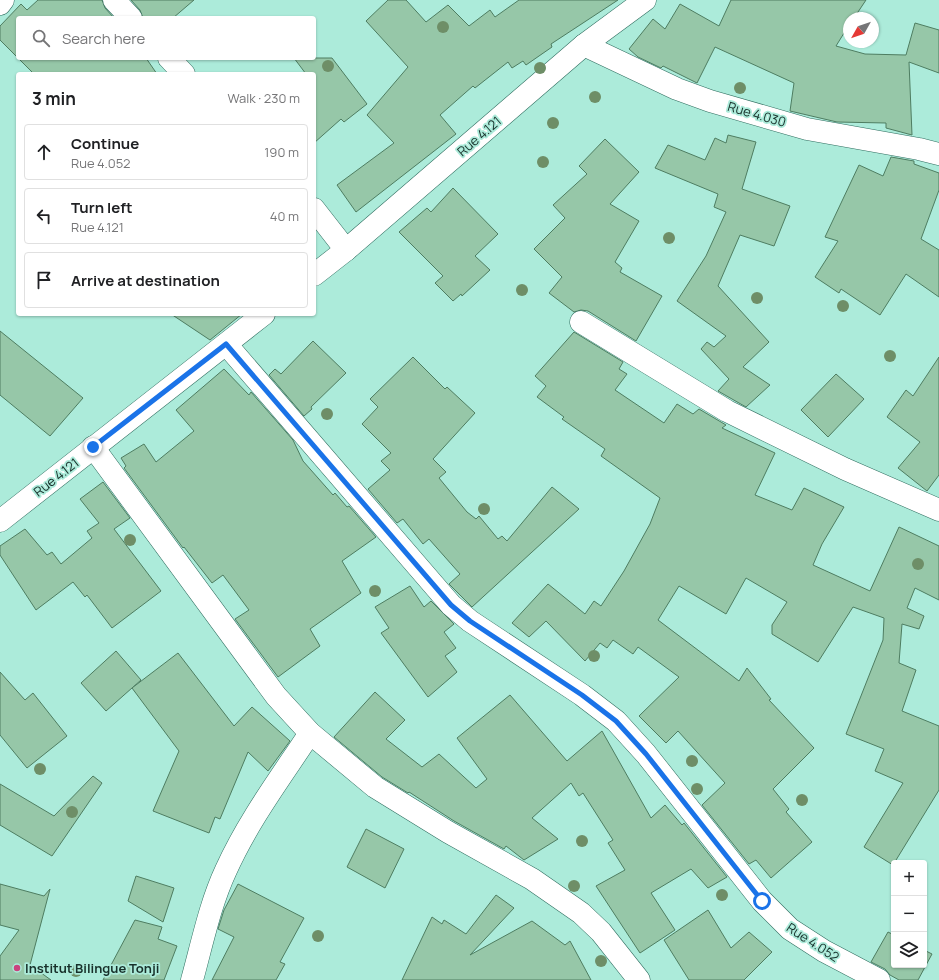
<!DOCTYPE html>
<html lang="en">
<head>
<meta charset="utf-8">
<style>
	:root { --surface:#fff; --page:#f2f2f2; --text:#202124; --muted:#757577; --line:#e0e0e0 }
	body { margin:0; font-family:Manrope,sans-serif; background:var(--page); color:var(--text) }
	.controls { position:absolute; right:12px; bottom:12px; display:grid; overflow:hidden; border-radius:4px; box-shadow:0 1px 3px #0004 }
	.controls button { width:36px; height:36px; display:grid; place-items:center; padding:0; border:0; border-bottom:1px solid var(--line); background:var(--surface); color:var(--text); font:20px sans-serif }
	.compass { position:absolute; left:843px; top:12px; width:36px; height:36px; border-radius:50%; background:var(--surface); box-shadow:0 1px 3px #0004; rotate:230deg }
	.stop { position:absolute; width:12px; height:12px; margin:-9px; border:3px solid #1a73e8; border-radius:50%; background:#fff }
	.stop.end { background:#1a73e8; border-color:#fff; box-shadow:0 1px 4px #0008 }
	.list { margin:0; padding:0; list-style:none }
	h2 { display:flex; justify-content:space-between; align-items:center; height:52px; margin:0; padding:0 16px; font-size:17px }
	h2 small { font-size:13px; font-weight:400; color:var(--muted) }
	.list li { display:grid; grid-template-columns:26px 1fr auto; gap:12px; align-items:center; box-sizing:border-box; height:56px; margin:0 8px 8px; padding:0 8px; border:1px solid var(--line); border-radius:4px }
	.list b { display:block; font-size:15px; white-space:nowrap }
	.list p { margin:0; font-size:13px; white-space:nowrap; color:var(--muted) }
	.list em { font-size:13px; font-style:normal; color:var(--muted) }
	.icon { flex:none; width:22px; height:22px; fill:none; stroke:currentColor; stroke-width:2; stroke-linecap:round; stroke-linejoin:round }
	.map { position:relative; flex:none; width:939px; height:980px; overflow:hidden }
	.search { position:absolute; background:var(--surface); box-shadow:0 1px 3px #0004; left:16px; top:16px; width:300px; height:44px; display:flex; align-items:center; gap:10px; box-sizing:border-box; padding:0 14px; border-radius:4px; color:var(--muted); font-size:15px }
	.panel { position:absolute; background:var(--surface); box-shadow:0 1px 3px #0004; left:16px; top:72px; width:300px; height:244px; border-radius:4px }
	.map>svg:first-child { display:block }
	.building { fill:#96c7a8; stroke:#4e7d61 }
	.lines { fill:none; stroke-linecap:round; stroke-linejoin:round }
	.minor-casing { stroke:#306e60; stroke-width:23 }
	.minor { stroke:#fff; stroke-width:22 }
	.tree { fill:#6e8e67 }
	.route { stroke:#1a73e8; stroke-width:5 }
	.poi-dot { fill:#ca427e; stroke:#acebda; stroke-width:1.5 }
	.labels { text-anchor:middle; stroke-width:3.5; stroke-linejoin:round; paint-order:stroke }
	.street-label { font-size:13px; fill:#17302a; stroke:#acebda }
	.poi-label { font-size:13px; font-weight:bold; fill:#17302a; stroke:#acebda; text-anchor:start }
</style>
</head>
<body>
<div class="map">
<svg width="939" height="980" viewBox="0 0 939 980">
	<rect width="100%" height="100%" fill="#acebda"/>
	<g class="building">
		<path d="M38,0h64l3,8 9,10h-96v40h128l11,16h-123l-34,-34v-14l21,-22 6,6z"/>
		<path d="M131,0h63l-21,18h-30l-3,-8z"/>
		<path d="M388,0h18l20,22 22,-17 21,21 21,-16 5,7 24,-17h99l-67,44 1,3 -26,18 -3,-4 -11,7 -4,-6 -33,26 -2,-2 -33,29 16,19 -100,78 -19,-27 57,-42 -27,-28 41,-48 -42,-46z"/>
		<path d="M731,0h135l-12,18h-5v7l-13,21 29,8 41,1 9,-32 24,7v43l-30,-11 3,73 -26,-7v-5l-49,-1 -47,-11 4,-28 -79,-36 -18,36 -34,-17 -2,2 -23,-11 -9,-8 24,-30 12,10 15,-25 39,22z"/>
		<path d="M294,58h38l35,46 -23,18 -3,-3 -27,24v-69h-8z"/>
		<path d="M728,135l28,7 -14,47 48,17 -16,40 -34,-11 -22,51 51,56 -26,25 27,18 -24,22 -28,-16 11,-12 -28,-30 6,-7 7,5 12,-11 -49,-35 29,-45 20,-44 -12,-5 4,-13 -63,-26 13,-23 37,15 10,-22 11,5z"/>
		<path d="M605,139l34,33 -29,32 29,17 -24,41 7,6 -2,4 42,24 -26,45 -48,-30 -7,-1 -7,2 -25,-19 13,-16 -28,-28 31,-31 -12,-13 34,-31 -8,-8z"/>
		<path d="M891,157l23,4v3l25,9v17l-18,49 18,11v47l-33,-23 -26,41 -39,-26 -2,4 -24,-16 23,-36 -13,-4 34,-72 24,11z"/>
		<path d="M453,188l45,46 -23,22 15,14 -28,26 -1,-2 -8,7 -18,-18 8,-7 -44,-44 28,-24 4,4z"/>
		<path d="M171,314h71l-32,26z"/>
		<path d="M0,331l83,67 -33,38 -50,-41z"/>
		<path d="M574,332l49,30 -4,7 8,5 -12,16 49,33 13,-19 16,10 6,-5 27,16 -4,3 53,25 -20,42 37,15 12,-22 40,19 -22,37 -9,21 57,26 29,-64 40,19v54l-24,-12 -8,20 17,8 -5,13 -17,-5 -3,39 17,7 -14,41 37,15v64l-46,75 -29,-18 39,-64 -28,-12 9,-22 -38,-15 37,-94 1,-22 -31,-11 -35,55 -46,-28v-9l15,-23 -41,-24 -20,36 -47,-28 -21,34 81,61 8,-13 24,31 -2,1 45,48 -41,41 16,20 -3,3 26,30 -41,36 -15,-18 -7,4 -47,-59 23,-22 -47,-52 -12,12 -27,-27 40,-39 -41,-30 -5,7 -20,-14 -6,8 -7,-5 -15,18 -39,-40 -17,16 -17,-14 36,-39 37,30 9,-13 7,5 23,-35 26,-47 10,-26 -59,-42 4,-7 -43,-30 2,-2 -27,-20 9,-11 -11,-10z"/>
		<path d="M313,341l33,32 -35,34 1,2 -8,7 -35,-41 6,-6 6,5z"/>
		<path d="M413,357l32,32 2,-2 28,26 -42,46 13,13 -7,6 28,34 9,7 3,-3 19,23 4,-3 5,5 45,-54 27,22 -107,98 -23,-23 11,-10 -31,-35 -6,5 -20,-25 -6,4 -29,-34 22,-19 -9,-9 10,-8 -29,-29 16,-17 -8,-8z"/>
		<path d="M939,357v118l-12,16 -29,-23 22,-26 -33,-25 19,-27 7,6z"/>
		<path d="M224,369l25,26 2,-3 42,48 10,21 30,34 2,-2 12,14 2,-1 27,31 -34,24 19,32 -51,36 10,17 -42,31 -43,-58 14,-9 -26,-35 -11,8 -28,-36 -1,1 -59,-80 2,-2 -5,-8 23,-14 12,18 38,-31 -18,-21z"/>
		<path d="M836,374l28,25 -36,38 -27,-27z"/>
		<path d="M103,482l27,36 -16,11 47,62 -49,37 -25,-33 -2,2 -12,-15 -37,28 -36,-55v-9l25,-17 22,26 5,-3 9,12 31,-26 -5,-7 12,-8 -19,-24z"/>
		<path d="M410,586l14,21 7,-6 23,23 -10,8 12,16 -11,8 12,16 -29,25 -47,-64 8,-5 -14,-21z"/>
		<path d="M116,651l25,29 -35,31 -25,-28z"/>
		<path d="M178,653l56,73 18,-19 38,34 -22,30 -20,-19 -28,67 -5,-2 -6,16 -56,-22 26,-60 -47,-63z"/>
		<path d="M0,672l25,28 8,-7 34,43 -40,32 -27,-33z"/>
		<path d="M375,692l30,28 -19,19 36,28 17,-13 37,34 11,-9 -30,-41 53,-43 57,66 35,-30 49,87 14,-13 17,20 2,-2 43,54 -19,11 -17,-19 -40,24 24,37 -35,23 -44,-67 29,-16 -17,-27 5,-3 -30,-47 -4,3 -8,-13 -39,35 26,21 -34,21 -18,-14 -2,3 -50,-28 -45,-29 -1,1 -26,-16 -48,-40z"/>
		<path d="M93,776l9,7 -50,73 -52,-31v-41l54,32z"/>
		<path d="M366,829l38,20 -19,39 -38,-21z"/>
		<path d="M136,876l38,12 -11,34 -35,-21z"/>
		<path d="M0,884l44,12 6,-7 -20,76 21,15h-51v-24l19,-26 -19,-5z"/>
		<path d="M238,884l66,34 -24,44 5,2 -9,16h-64l22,-43 -16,-8 6,-19z"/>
		<path d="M496,895l18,13 -44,47 62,-34 33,24 5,-4 21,39h-189l30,-63 10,7 2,-4 22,14z"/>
		<path d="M708,910l23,38 18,-16 23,20 -28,28h-55l-25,-40z"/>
		<path d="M135,920l27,7 -4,12 19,7 -13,34h-61z"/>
		<path d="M888,932l6,3v30h30v-15l8,4 -14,26h-19l-9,-5 -5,-6 -14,-7z"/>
	</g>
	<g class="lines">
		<defs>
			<g id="minor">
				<path d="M114,0l17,18"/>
				<path d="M0,4l3,-4"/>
				<path d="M584,45l93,44 33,12 97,28 112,20 20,5"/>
				<path d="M169,58l15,16"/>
				<path d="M314,209l32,41"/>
				<path d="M314,275l32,-25 238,-205 61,-45"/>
				<path d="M581,322l146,89 118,58 94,41"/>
				<path d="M226,344l225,261 19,16 112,74 34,26 30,33 116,147 28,28 34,22 55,29"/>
				<path d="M93,447l183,249 34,37 65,54 73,45 84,47 49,34 20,19 38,48"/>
				<path d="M0,521l264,-207"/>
				<path d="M192,980c10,-36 18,-76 34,-110 22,-49 55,-93 84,-137"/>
			</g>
		</defs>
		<use href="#minor" class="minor-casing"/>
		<use href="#minor" class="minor"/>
	</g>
	<g class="tree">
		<circle cx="443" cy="27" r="6"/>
		<circle cx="328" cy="66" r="6"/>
		<circle cx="540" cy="68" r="6"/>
		<circle cx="740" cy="88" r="6"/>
		<circle cx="595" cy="97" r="6"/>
		<circle cx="553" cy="123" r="6"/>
		<circle cx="543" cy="162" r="6"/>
		<circle cx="669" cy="238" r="6"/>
		<circle cx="522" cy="290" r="6"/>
		<circle cx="757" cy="298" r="6"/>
		<circle cx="843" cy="306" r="6"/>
		<circle cx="890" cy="356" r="6"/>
		<circle cx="327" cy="414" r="6"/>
		<circle cx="484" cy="509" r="6"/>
		<circle cx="130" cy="540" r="6"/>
		<circle cx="918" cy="564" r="6"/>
		<circle cx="375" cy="591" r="6"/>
		<circle cx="594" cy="656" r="6"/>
		<circle cx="692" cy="761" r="6"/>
		<circle cx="40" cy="769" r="6"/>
		<circle cx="697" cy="789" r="6"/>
		<circle cx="802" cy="800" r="6"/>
		<circle cx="72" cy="812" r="6"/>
		<circle cx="582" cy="841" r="6"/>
		<circle cx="574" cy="886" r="6"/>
		<circle cx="722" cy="895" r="6"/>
		<circle cx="318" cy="936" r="6"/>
		<circle cx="601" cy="961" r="6"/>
		<circle cx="76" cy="971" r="6"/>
	</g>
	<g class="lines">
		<path class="route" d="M93,447l133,-103 225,261 19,16 112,74 34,26 30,33 116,147"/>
	</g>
	<circle class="poi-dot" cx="17" cy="968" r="4"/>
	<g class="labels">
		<g class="street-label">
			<text transform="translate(757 114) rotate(16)" y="5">Rue 4.030</text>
			<text transform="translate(479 136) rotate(-41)" y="5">Rue 4.121</text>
			<text transform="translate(56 477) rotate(-38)" y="5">Rue 4.121</text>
			<text transform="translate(813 942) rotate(33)" y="5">Rue 4.052</text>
		</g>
		<g class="poi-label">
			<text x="25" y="973">Institut Bilingue Tonji</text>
		</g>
	</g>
</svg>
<div class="controls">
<button>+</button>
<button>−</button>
<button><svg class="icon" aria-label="layers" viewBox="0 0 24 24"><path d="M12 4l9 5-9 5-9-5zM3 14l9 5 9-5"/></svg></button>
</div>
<svg class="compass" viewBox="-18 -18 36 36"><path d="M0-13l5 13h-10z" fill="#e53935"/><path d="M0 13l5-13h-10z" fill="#757577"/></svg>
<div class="stop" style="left:762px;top:901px"></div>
<div class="stop end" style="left:93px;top:447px"></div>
<div class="search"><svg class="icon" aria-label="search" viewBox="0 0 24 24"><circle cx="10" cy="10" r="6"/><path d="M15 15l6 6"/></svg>Search here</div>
<section class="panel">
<h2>3 min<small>Walk · 230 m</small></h2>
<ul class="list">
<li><svg class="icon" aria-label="ahead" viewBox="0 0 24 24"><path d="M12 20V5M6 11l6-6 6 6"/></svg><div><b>Continue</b><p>Rue 4.052</p></div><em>190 m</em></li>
<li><svg class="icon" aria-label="left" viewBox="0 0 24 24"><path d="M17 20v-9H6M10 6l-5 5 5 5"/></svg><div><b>Turn left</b><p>Rue 4.121</p></div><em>40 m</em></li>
<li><svg class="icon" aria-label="arrive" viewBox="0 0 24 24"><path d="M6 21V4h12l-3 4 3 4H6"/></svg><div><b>Arrive at destination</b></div></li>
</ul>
</section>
</div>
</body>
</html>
